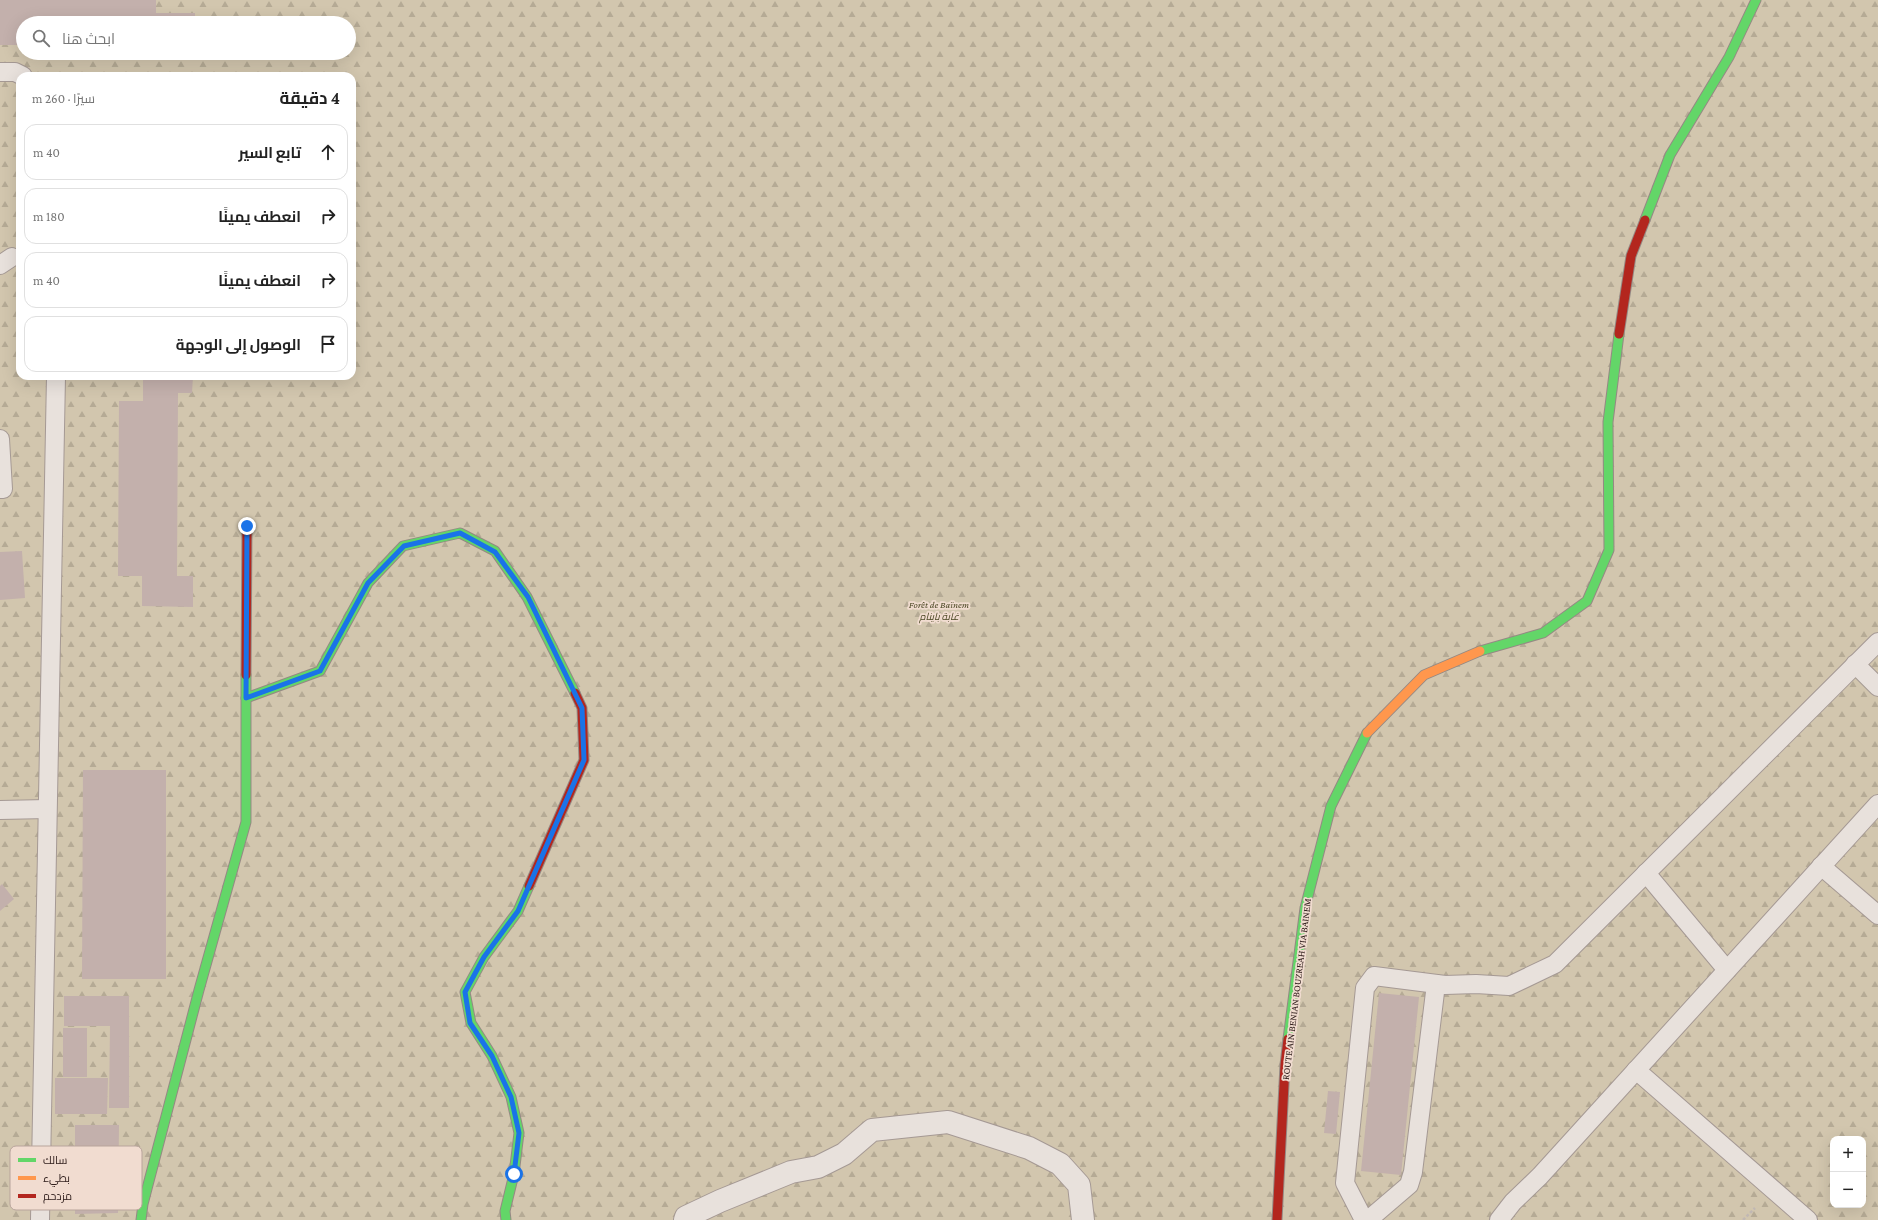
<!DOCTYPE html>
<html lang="ar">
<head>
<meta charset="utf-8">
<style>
	:root { --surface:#fff; --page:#f6f6f6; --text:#222; --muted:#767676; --line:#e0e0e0 }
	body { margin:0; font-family:"Crimson Pro",Cairo,serif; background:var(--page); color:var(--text); direction:rtl }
	.controls { position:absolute; right:12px; bottom:12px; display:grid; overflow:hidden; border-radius:8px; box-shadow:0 4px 16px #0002 }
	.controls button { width:36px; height:36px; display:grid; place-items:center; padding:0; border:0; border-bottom:1px solid var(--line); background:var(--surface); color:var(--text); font:20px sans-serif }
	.stop { position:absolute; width:12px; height:12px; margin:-9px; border:3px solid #1a73e8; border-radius:50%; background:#fff }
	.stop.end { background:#1a73e8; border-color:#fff; box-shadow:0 1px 4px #0008 }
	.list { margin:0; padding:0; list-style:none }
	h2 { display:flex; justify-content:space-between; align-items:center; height:52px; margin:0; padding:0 16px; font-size:17px }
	h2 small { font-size:13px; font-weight:400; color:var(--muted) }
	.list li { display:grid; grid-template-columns:26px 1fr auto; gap:12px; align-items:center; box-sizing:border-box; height:56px; margin:0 8px 8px; padding:0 8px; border:1px solid var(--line); border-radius:12px }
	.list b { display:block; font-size:15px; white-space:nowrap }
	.list em { font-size:13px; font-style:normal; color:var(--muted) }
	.icon { flex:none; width:22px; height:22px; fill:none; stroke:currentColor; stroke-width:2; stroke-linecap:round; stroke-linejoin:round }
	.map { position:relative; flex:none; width:1878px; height:1220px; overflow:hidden; direction:ltr }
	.search { position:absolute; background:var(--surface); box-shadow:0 4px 16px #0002; left:16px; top:16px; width:340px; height:44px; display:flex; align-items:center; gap:10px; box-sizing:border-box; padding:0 14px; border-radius:22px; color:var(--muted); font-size:15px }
	.panel { position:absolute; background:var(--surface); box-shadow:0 4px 16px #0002; left:16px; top:72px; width:340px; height:308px; border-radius:12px; direction:rtl }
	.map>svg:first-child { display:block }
	.forest { fill:url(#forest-firs); fill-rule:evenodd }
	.building { fill:#c3b0ac }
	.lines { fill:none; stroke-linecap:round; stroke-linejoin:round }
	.lane-casing { stroke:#a59994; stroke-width:20 }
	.street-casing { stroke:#a59994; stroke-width:24 }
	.fast-casing { stroke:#958984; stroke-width:11 }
	.slow-casing { stroke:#958984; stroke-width:11 }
	.jam-casing { stroke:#958984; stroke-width:11 }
	.path { stroke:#c1b8b3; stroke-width:2.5; stroke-dasharray:3 2; stroke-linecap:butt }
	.lane { stroke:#e8e1dc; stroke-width:18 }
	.street { stroke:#e8e1dc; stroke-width:22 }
	.fast { stroke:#63d668; stroke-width:9 }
	.slow { stroke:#ff974d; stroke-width:9 }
	.jam { stroke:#b3261e; stroke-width:9 }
	.route { stroke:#1a73e8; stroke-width:5 }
	.labels { text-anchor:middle; stroke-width:3.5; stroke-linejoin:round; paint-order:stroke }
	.park-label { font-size:10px; font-style:italic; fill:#4d4926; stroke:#f1dcd0 }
	.street-label { font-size:10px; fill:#32201e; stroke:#f1dcd0 }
	.key { fill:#f1dcd0; stroke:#b8a49b; stroke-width:1 }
	.key-label { font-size:11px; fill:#32201e }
</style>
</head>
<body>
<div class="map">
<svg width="1878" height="1220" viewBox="0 0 1878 1220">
	<defs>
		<pattern id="forest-firs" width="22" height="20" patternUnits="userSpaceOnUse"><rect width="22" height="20" fill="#d2c6ae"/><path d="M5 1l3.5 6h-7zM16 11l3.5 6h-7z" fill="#b5aa95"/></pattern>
	</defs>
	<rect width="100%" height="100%" fill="#e0d3cb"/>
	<path class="forest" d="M0,0h1878v1220h-1878zM23,23h326v30h-326zM20,76h332v300h-332zM1833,1139h30v66h-30z"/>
	<g class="building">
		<path d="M0,0h156v13h39v10h-172v22h-23z"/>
		<rect x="157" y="53" width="38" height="4"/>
		<path d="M143,376h50l-1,17h-14l-1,183h16v31l-51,-1v-30h-24l1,-175h24z"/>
		<path d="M22,551l3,47 -25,2v-48z"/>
		<path d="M83,770h83v209h-84z"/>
		<path d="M2,884l12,15 -14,12v-25z"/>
		<path d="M1379,993l40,4 -18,178 -40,-4z"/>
		<path d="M64,996h65v112h-20l1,-82h-46z"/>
		<rect x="63" y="1028" width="24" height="49"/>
		<path d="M55,1078h53l-1,36h-52z"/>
		<path d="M1328,1091l12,1 -4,42 -12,-1z"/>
		<path d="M75,1125h44l-1,88 -43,1v-34l-19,-1v-30h19z"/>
	</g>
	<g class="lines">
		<defs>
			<g id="lane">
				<path d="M0,72h15l8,4"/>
				<path d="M0,265l12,-8"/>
				<path d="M0,439l3,50h-3"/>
				<path d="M1855,664l23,23"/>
				<path d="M0,810l47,-1"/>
				<path d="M1821,866l57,49"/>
				<path d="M1646,873l81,97"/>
				<path d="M1636,1070l172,150"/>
				<path d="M40,1220l16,-844"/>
				<path d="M1364,1220l-19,-37 20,-195 9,-12 71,9 31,-1 33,2 46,-22 323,-322"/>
				<path d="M1368,1220l41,-35 4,-13 23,-188"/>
				<path d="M1499,1220l14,-18 27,-26 338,-372"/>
			</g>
			<path id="street" d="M685,1220l1,-3 34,-16 71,-29 27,-5 26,-13 28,-24 76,-8 81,26 31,16 19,21 4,35"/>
			<g id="fast">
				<path d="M1645,220l25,-65 59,-98 27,-57"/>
				<path d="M1480,651l63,-18 44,-32 22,-51 -1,-128 11,-88"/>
				<path d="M246,698l74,-27 48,-88 35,-37 57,-13 35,18 32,46 48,96"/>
				<path d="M1288,1039l17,-131 26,-102 36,-73"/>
				<path d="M141,1220l2,-16 56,-214 47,-168v-147"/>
				<path d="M506,1220l-1,-9 9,-37 5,-41 -8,-36 -19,-41 -21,-33 -6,-31 19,-35 34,-46 11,-25"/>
			</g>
			<path id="slow" d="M1367,733l57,-58 56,-24"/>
			<g id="jam">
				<path d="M1619,334l12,-78 14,-36"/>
				<path d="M246,675l1,-149"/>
				<path d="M529,886l55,-126 -2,-52 -7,-15"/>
				<path d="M1277,1220l8,-155 3,-26"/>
			</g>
		</defs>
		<use href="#lane" class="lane-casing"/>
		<use href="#street" class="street-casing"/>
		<use href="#fast" class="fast-casing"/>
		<use href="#slow" class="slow-casing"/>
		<use href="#jam" class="jam-casing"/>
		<path class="path" d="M1743,1220l12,-12"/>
		<use href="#lane" class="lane"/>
		<use href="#street" class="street"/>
		<use href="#fast" class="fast"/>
		<use href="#slow" class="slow"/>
		<use href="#jam" class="jam"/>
	</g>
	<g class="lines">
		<path class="route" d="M247,526l-1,172 74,-27 48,-88 36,-37 56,-13 35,19 33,45 54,111 2,52 -66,151 -34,46 -19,35 5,31 22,33 19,41 8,36 -5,41"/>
	</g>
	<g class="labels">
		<g class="park-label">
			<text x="939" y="608">Forêt de Baïnem<tspan x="939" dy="12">غابة باينام</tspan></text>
		</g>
		<g class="street-label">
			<text transform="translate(1296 989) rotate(-83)" y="4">ROUTE AIN BENIAN BOUZREAH VIA BAINEM</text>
		</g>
	</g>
	<rect x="10" y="1146" width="132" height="64" rx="6" class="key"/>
	<rect x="18" y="1158" width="18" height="4" fill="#63d668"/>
	<rect x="18" y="1176" width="18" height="4" fill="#ff974d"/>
	<rect x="18" y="1194" width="18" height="4" fill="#b3261e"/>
	<g class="key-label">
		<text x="43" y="1164">سالك</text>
		<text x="43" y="1182">بطيء</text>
		<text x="43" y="1200">مزدحم</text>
	</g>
</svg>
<div class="controls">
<button>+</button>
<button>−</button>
</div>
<div class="stop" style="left:514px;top:1174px"></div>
<div class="stop end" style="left:247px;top:526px"></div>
<div class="search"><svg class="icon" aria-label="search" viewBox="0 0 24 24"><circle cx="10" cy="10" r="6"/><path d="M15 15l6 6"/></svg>ابحث هنا</div>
<section class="panel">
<h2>4 دقيقة<small>سيرًا · 260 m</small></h2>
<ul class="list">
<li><svg class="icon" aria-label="ahead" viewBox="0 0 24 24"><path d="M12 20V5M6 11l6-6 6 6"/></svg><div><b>تابع السير</b></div><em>40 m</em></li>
<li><svg class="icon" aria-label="right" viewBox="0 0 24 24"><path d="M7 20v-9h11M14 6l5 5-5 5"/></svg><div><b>انعطف يمينًا</b></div><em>180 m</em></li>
<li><svg class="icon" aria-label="right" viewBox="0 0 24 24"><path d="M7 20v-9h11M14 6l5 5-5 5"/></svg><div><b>انعطف يمينًا</b></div><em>40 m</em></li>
<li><svg class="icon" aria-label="arrive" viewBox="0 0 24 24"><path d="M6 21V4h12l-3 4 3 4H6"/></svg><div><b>الوصول إلى الوجهة</b></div></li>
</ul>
</section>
</div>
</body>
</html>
